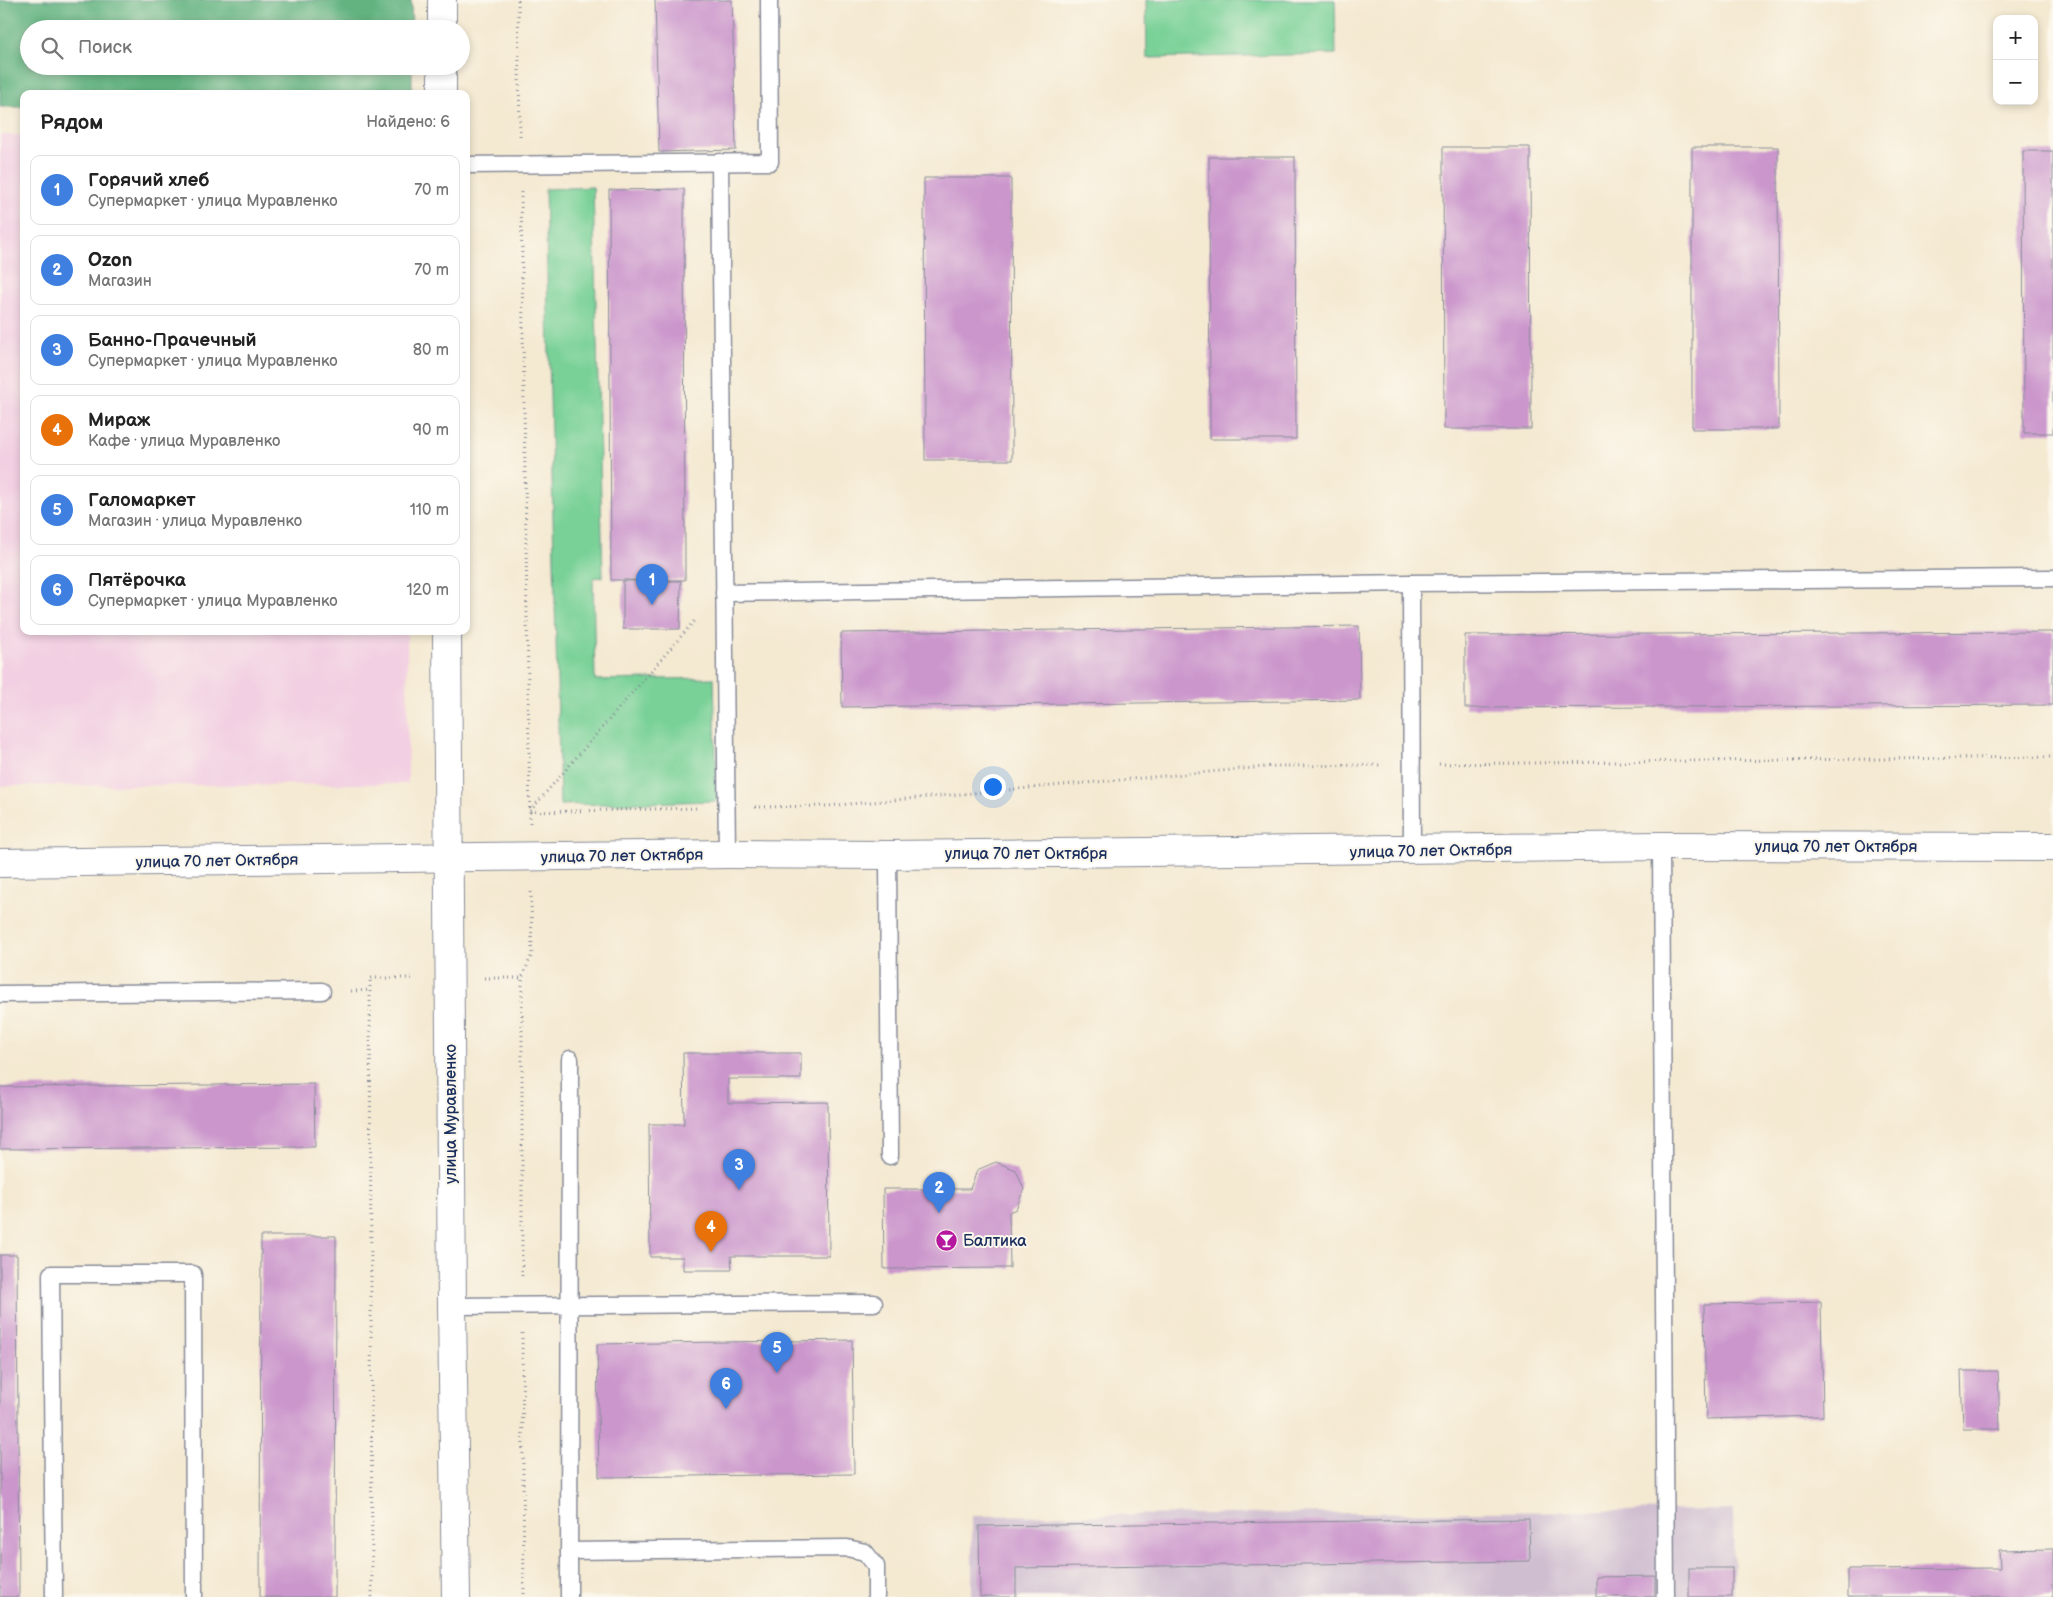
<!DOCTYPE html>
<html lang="ru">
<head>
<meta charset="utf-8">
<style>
	:root { --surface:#fff; --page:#f6f6f6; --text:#222; --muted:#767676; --line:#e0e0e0; --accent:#0f766e }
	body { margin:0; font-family:"Balsamiq Sans",sans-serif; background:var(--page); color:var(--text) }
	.controls { position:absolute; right:15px; top:15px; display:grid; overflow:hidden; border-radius:10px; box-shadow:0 2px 8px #0003 }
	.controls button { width:45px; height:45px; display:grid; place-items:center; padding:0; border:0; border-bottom:1px solid var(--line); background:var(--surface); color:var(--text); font:25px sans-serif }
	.you { position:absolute; left:992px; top:786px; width:18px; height:18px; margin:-12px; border:4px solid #fff; border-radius:50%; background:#1a73e8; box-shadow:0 0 0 8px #1a73e833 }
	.badge { display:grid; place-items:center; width:32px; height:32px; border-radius:50%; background:var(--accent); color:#fff; font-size:16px; font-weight:700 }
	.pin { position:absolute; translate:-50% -41px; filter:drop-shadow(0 1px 2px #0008) }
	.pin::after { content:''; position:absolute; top:26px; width:18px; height:15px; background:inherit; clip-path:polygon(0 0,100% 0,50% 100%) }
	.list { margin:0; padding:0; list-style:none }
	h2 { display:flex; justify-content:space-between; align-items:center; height:65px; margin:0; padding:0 20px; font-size:21px }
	h2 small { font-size:16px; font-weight:400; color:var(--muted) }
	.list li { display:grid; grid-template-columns:32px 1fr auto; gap:15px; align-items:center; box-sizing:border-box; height:70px; margin:0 10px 10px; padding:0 10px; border:1px solid var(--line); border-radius:10px }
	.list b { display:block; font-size:19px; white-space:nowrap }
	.list p { margin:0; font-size:16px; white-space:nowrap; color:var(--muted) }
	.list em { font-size:16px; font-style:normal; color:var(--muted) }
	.icon { flex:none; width:28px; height:28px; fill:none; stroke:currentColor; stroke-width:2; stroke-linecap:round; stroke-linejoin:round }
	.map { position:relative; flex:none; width:2053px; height:1597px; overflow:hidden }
	.search { position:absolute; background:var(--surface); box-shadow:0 2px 8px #0003; left:20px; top:20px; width:450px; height:55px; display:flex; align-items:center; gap:12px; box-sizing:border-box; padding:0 18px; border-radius:28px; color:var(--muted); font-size:19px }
	.panel { position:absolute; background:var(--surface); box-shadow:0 2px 8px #0003; left:20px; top:90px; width:450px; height:545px; border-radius:10px }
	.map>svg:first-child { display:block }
	.built { fill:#f2cfe2 }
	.industrial { fill:#cfbdd0 }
	.green { fill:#79d197; stroke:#4a807a }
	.forest { fill:#62b380; stroke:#3e716f }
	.building { fill:#cb96cc }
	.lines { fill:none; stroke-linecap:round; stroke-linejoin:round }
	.service-casing { stroke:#888c98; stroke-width:19 }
	.tertiary-casing { stroke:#888c98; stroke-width:30 }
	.path { stroke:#888c98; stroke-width:3; stroke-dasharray:1 4; stroke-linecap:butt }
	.service { stroke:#fff; stroke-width:16 }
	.tertiary { stroke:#fff; stroke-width:28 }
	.labels { text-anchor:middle; stroke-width:4; stroke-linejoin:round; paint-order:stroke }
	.street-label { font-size:16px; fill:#1b2f5e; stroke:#fbf7ec }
	.poi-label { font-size:16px; fill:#1b2f5e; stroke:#fbf7ec; text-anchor:start }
</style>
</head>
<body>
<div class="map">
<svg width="2053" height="1597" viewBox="0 0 2053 1597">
	<rect width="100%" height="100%" fill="#fbf7ec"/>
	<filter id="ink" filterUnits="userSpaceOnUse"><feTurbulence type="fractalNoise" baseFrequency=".02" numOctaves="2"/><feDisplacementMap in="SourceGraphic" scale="10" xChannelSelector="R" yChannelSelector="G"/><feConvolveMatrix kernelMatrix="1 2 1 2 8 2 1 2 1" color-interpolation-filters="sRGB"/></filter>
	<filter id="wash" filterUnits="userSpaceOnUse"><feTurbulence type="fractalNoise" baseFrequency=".0096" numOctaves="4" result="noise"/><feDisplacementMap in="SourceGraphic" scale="20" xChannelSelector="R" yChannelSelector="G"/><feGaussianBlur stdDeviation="1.12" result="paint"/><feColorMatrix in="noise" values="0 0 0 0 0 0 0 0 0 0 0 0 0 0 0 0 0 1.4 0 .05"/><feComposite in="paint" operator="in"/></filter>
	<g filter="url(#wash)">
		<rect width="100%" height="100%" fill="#f4e9d1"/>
		<path class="built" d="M0,135h24v496h383l1,153 -408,2z"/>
		<path class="industrial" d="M1733,1510l1,87h-762v-81z"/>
		<g class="green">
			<path d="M1146,0h189l1,54 -189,4z"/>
			<path d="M593,187l10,390 -10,1 2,102 119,-2 3,123 -157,4 -15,-616z"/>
		</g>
		<path class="forest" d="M0,0h411l1,29h-383v37h383v28h-388v13h-24z"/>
		<g id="blocks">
			<g class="building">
				<path d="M655,0h77l4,150 -77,2z"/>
				<path d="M1443,147h87l1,282h-87z"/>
				<path d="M1692,147h86l1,282h-87z"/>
				<path d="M2023,151h30v282h-29z"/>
				<path d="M1209,157h86l1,282h-86z"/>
				<path d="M924,178h87l1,282h-87z"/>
				<path d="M684,189l1,391h-74l-2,-390z"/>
				<path d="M623,581h58l-1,48h-57z"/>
				<path d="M1359,626l1,74 -518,7 -1,-74z"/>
				<path d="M2053,632v73l-588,3v-73z"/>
				<path d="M683,1053h118v26h-73v24l100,-1 1,154h-98l1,14h-49v-13h-33l-1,-133h35z"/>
				<path d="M314,1084l1,63 -315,2v-62z"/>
				<path d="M996,1162l20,8 8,19 -8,20 -7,3 1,56 -126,1 -1,-80h87l7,-19z"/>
				<path d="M261,1236h75l-1,361h-75z"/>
				<path d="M0,1255h17l2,342h-19z"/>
				<path d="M1821,1302l2,114 -117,3 -2,-115z"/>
				<path d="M852,1340l2,134 -255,3 -2,-133z"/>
				<path d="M1961,1371h37l2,58h-37z"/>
				<path d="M1529,1519l1,42 -514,7v29h-36l-1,-71z"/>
				<path d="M2053,1549v48h-205v-28l152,-1 -1,-18z"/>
				<rect x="1689" y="1568" width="43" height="29"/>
				<path d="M1655,1576v21h-59v-20z"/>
			</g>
		</g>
	</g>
	<g filter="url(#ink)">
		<use href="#blocks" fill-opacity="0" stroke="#888c98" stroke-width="1"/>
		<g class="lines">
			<defs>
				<g id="service">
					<path d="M720,162l7,692"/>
					<path d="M466,165l304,-3 -1,-162"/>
					<path d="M724,593l687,-10"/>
					<path d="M1661,846l5,751"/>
					<path d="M1412,850l-1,-267 642,-5"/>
					<path d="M888,855l2,301"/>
					<path d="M0,994l322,-3"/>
					<path d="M452,1306l422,-3"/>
					<path d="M569,1551l278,-3 18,4 11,14v31"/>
					<path d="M54,1597l-3,-323h142l1,323"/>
					<path d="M569,1597l1,-538"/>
				</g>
				<g id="tertiary">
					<path d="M442,0v29"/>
					<path d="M442,66v28"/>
					<path d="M447,631l5,675 4,291"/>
					<path d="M0,863l727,-9 161,1 773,-9 392,1"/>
				</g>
			</defs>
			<use href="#service" class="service-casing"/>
			<use href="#tertiary" class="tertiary-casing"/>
			<g class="path">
				<path d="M518,0l2,136"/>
				<path d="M521,192l9,632"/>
				<path d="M1439,764l614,-7"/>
				<path d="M755,807l72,-1 449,-40 106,-1"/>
				<path d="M530,811l166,-192"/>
				<path d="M530,812l169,-4"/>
				<path d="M484,978h38"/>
				<path d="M351,991l19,-1"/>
				<path d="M522,1276v-298l10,-24 -1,-64"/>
				<path d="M522,1333l2,264"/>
				<path d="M372,1597l-2,-619h45"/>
			</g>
			<use href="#service" class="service"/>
			<use href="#tertiary" class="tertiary"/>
		</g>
	</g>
	<defs>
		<symbol id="bar-disc" viewBox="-11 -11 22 22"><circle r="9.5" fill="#b5179e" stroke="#fbf7ec"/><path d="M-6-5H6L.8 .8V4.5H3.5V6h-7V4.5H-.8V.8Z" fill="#fff"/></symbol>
	</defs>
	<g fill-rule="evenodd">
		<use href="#bar-disc" x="934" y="1228" width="25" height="25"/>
	</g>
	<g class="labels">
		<g class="street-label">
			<text x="1836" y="852">улица 70 лет Октября</text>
			<text transform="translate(1431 850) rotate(-1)" y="6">улица 70 лет Октября</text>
			<text x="1026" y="859">улица 70 лет Октября</text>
			<text transform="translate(622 855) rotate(-1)" y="6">улица 70 лет Октября</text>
			<text transform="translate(217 860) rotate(-1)" y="6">улица 70 лет Октября</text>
			<text transform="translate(450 1114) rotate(-90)" y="6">улица Муравленко</text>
		</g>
		<g class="poi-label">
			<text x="963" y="1246">Балтика</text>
		</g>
	</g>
</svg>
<div class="controls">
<button>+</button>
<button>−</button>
</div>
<div class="you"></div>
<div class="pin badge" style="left:652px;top:605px;background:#3f7fe0">1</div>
<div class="pin badge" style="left:939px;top:1213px;background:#3f7fe0">2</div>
<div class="pin badge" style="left:739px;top:1190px;background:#3f7fe0">3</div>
<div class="pin badge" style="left:711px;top:1252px;background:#e8710a">4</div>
<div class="pin badge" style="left:777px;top:1373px;background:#3f7fe0">5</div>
<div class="pin badge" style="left:726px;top:1409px;background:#3f7fe0">6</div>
<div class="search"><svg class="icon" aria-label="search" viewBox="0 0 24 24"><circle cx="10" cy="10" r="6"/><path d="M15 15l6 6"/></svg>Поиск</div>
<section class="panel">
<h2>Рядом<small>Найдено: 6</small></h2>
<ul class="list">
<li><span class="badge" style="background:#3f7fe0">1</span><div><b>Горячий хлеб</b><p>Супермаркет · улица Муравленко</p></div><em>70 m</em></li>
<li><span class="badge" style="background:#3f7fe0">2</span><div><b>Ozon</b><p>Магазин</p></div><em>70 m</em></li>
<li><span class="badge" style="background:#3f7fe0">3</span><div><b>Банно-Прачечный</b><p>Супермаркет · улица Муравленко</p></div><em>80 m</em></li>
<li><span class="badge" style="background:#e8710a">4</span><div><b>Мираж</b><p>Кафе · улица Муравленко</p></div><em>90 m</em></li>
<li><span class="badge" style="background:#3f7fe0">5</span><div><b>Галомаркет</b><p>Магазин · улица Муравленко</p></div><em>110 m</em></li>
<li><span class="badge" style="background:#3f7fe0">6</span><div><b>Пятёрочка</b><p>Супермаркет · улица Муравленко</p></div><em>120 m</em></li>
</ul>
</section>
</div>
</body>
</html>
